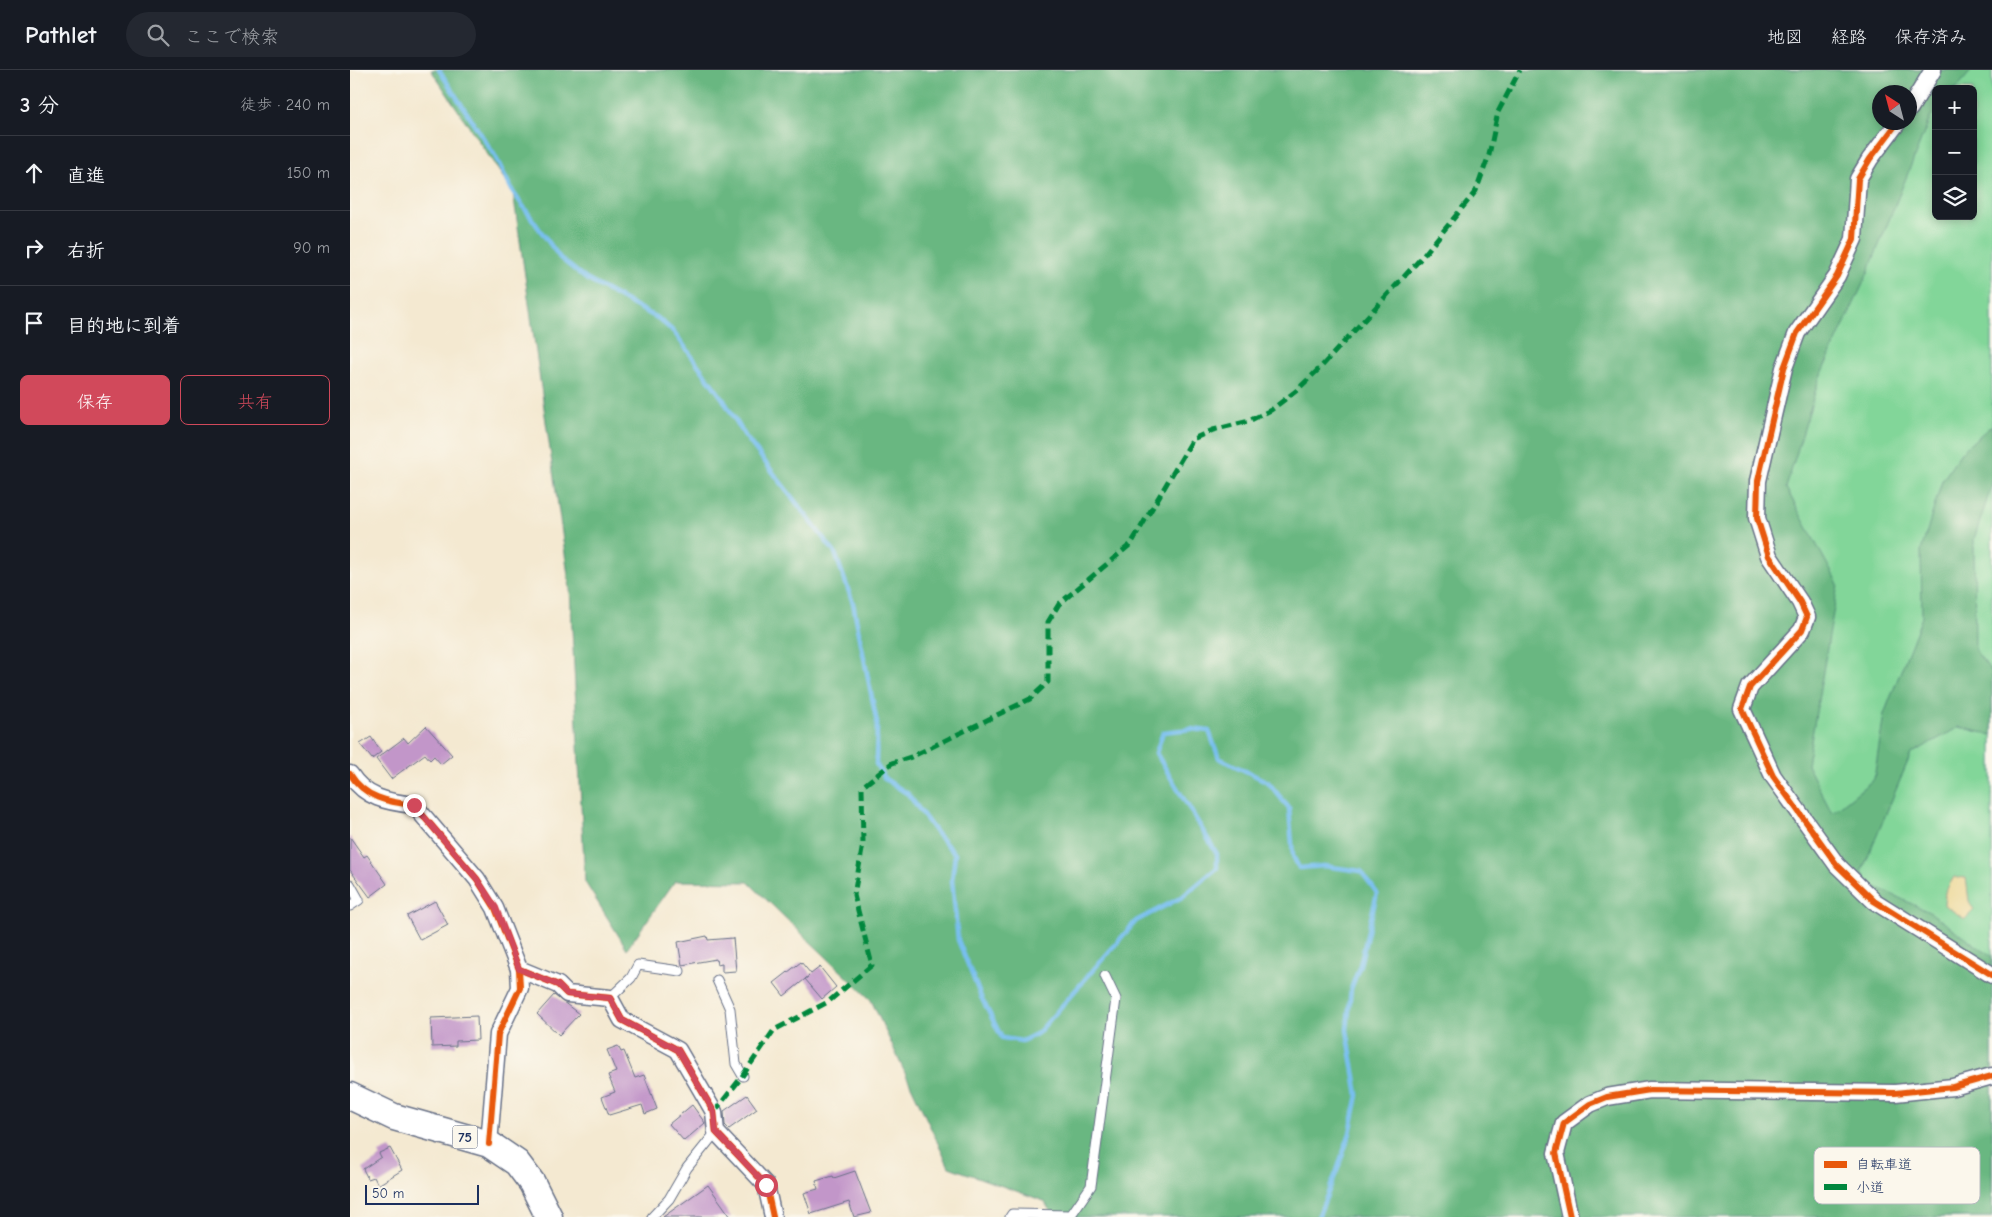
<!DOCTYPE html>
<html lang="ja">
<head>
<meta charset="utf-8">
<style>
	:root { --surface:#171b24; --page:#242831; --text:#f1f3f6; --muted:#9ea1a6; --line:#363941; --accent:#d1495b }
	body { margin:0; font-family:"Comic Neue","Klee One",sans-serif; background:var(--page); color:var(--text) }
	.controls { position:absolute; right:15px; top:15px; display:grid; overflow:hidden; border-radius:8px; box-shadow:0 2px 8px #0003 }
	.controls button { width:45px; height:45px; display:grid; place-items:center; padding:0; border:0; border-bottom:1px solid var(--line); background:var(--surface); color:var(--text); font:25px sans-serif }
	.compass { position:absolute; left:1522px; top:15px; width:45px; height:45px; border-radius:50%; background:var(--surface); box-shadow:0 2px 8px #0003; rotate:324deg }
	.scale { position:absolute; left:15px; bottom:12px; width:114px; box-sizing:border-box; padding-left:5px; border:2px solid #1b2f5e; border-top:0; font-size:14px; line-height:18px; white-space:nowrap; color:#1b2f5e; -webkit-text-stroke:4px #fbf7ec; paint-order:stroke }
	.stop { position:absolute; width:15px; height:15px; margin:-11px; border:4px solid #d1495b; border-radius:50%; background:#fff }
	.stop.end { background:#d1495b; border-color:#fff; box-shadow:0 1px 5px #0008 }
	.list { margin:0; padding:0; list-style:none }
	h2 { display:flex; justify-content:space-between; align-items:center; height:65px; margin:0; padding:0 20px; font-size:21px }
	h2 small { font-size:16px; font-weight:400; color:var(--muted) }
	.list li { display:grid; grid-template-columns:32px 1fr auto; gap:15px; align-items:center; box-sizing:border-box; height:75px; padding:0 20px; border-top:1px solid var(--line) }
	.list b { display:block; font-size:19px; white-space:nowrap }
	.list em { font-size:16px; font-style:normal; color:var(--muted) }
	.actions { display:flex; gap:10px; padding:15px 20px }
	.actions a { flex:1; padding:11px 0; border:1px solid var(--accent); border-radius:8px; text-align:center; font-size:18px; color:var(--accent) }
	.actions .main { background:var(--accent); color:#fff }
	.icon { flex:none; width:28px; height:28px; fill:none; stroke:currentColor; stroke-width:2; stroke-linecap:round; stroke-linejoin:round }
	.map { position:relative; flex:none; width:1642px; height:1147px; overflow:hidden }
	header { display:flex; align-items:center; gap:30px; box-sizing:border-box; height:70px; padding:0 25px; background:var(--surface); border-bottom:1px solid var(--line) }
	header strong { font-size:24px }
	nav { display:flex; gap:28px; margin-inline-start:auto; font-size:18px }
	.search { width:350px; height:45px; background:var(--page); display:flex; align-items:center; gap:12px; box-sizing:border-box; padding:0 18px; border-radius:28px; color:var(--muted); font-size:19px }
	main { display:flex }
	aside { flex:1; background:var(--surface) }
	.map>svg:first-child { display:block }
	.green { fill:#82d699; stroke:#4e827c; fill-rule:evenodd }
	.forest { fill:#69b781; stroke:#427370; fill-rule:evenodd }
	.sand { fill:#eeda9e; stroke:#84847e }
	.lines { fill:none; stroke-linecap:round; stroke-linejoin:round }
	.stream { stroke:#78bfef; stroke-width:4.5 }
	.building { fill:#c296c9 }
	.service-casing { stroke:#677086; stroke-width:11 }
	.minor-casing { stroke:#677086; stroke-width:19 }
	.primary-casing { stroke:#677086; stroke-width:29 }
	.service { stroke:#fff; stroke-width:9 }
	.minor { stroke:#fff; stroke-width:16 }
	.primary { stroke:#fff; stroke-width:26 }
	.quiet { stroke:#00873e; stroke-width:5; stroke-dasharray:10 5; stroke-linecap:butt }
	.cycleway-casing { stroke:#fbf7ec; stroke-width:9 }
	.cycleway { stroke:#e8590c; stroke-width:6 }
	.route { stroke:#d1495b; stroke-width:6 }
	.labels { text-anchor:middle; stroke-width:5; stroke-linejoin:round; paint-order:stroke }
	.shield { fill:#fbf7ec; stroke:#5e6b89; stroke-width:1 }
	.shield-label { font-size:14px; font-weight:bold; fill:#1b2f5e }
	.key { fill:#fbf7ec; stroke:#b8bbc1; stroke-width:1 }
	.key-label { font-size:14px; fill:#1b2f5e }
</style>
</head>
<body>
<header>
<strong>Pathlet</strong>
<div class="search"><svg class="icon" aria-label="search" viewBox="0 0 24 24"><circle cx="10" cy="10" r="6"/><path d="M15 15l6 6"/></svg>ここで検索</div>
<nav><a>地図</a><a>経路</a><a>保存済み</a></nav>
</header>
<main>
<aside>
<h2>3 分<small>徒歩 · 240 m</small></h2>
<ul class="list">
<li><svg class="icon" aria-label="ahead" viewBox="0 0 24 24"><path d="M12 20V5M6 11l6-6 6 6"/></svg><div><b>直進</b></div><em>150 m</em></li>
<li><svg class="icon" aria-label="right" viewBox="0 0 24 24"><path d="M7 20v-9h11M14 6l5 5-5 5"/></svg><div><b>右折</b></div><em>90 m</em></li>
<li><svg class="icon" aria-label="arrive" viewBox="0 0 24 24"><path d="M6 21V4h12l-3 4 3 4H6"/></svg><div><b>目的地に到着</b></div></li>
</ul>
<div class="actions"><a class="main">保存</a><a>共有</a></div>
</aside>
<div class="map">
<svg width="1642" height="1147" viewBox="0 0 1642 1147">
	<rect width="100%" height="100%" fill="#fbf7ec"/>
	<filter id="ink" filterUnits="userSpaceOnUse"><feTurbulence type="fractalNoise" baseFrequency=".02" numOctaves="2"/><feDisplacementMap in="SourceGraphic" scale="10" xChannelSelector="R" yChannelSelector="G"/><feConvolveMatrix kernelMatrix="1 2 1 2 8 2 1 2 1" color-interpolation-filters="sRGB"/></filter>
	<filter id="wash" filterUnits="userSpaceOnUse"><feTurbulence type="fractalNoise" baseFrequency=".0096" numOctaves="4" result="noise"/><feDisplacementMap in="SourceGraphic" scale="20" xChannelSelector="R" yChannelSelector="G"/><feGaussianBlur stdDeviation="1.12" result="paint"/><feColorMatrix in="noise" values="0 0 0 0 0 0 0 0 0 0 0 0 0 0 0 0 0 1.4 0 .05"/><feComposite in="paint" operator="in"/></filter>
	<g filter="url(#wash)">
		<rect width="100%" height="100%" fill="#f4e9d1"/>
		<path class="green" d="M1304,0h338v1147h-118zM1586,19h37v127h-37zM1530,22h30v30h-30z"/>
		<path class="forest" d="M81,0h1541l-16,19h-20v23l-6,6 -63,157 -48,104 -33,109 52,96 -31,181 25,48 42,-34 10,-65 38,-97 -1,-66 21,-70 20,-30 30,-26v60l-18,54 1,111 17,22v63l-33,-8 -48,27 -49,117 6,12 63,30 61,44v260h-938l-10,-16 -95,-34 -78,-167 -123,-118 -73,-1 -48,68 -42,-67 -15,-293 -57,-397zM1530,22h30v30h-30z"/>
		<path class="sand" d="M1604,807l12,1 3,23 5,9 -9,9 -21,-14 1,-13z"/>
		<g class="lines">
			<path class="stream" d="M89,0l56,86 18,36 47,66 26,21 73,40 15,13 49,67 22,37 90,117 18,50 24,120 -1,41 9,15 23,15 29,40 18,20 -3,26 6,60 23,57 21,41 20,3 16,-8 98,-112 46,-24 35,-29v-14l-61,-101 7,-21 28,-3 18,2 10,27 49,24 21,26 4,48 6,12 25,-2 37,5 16,22 -17,72 -9,24 -4,41 11,65 -8,38 -13,38 -19,46"/>
		</g>
		<g id="blocks">
			<g class="building">
				<path d="M76,656l26,29 -11,9 -7,-8 -4,4 -5,-6 -34,25 -15,-20 28,-21 4,5z"/>
				<path d="M21,667l10,15 -9,7 -12,-15z"/>
				<path d="M0,767l14,20 3,-2 20,29 -17,13 -20,-27z"/>
				<path d="M85,831l13,24 -28,15 -13,-24z"/>
				<path d="M357,866l1,4 25,-2 3,33 -14,1v-8l-5,1 -1,-6 -34,6 -4,-23z"/>
				<path d="M451,892l10,12 9,-7 16,20 -14,12 -17,-20 4,-3 -25,20 -10,-13z"/>
				<path d="M204,925l25,19 -20,21 -22,-21z"/>
				<path d="M127,946l1,24 -22,1v5l-24,1 -1,-29z"/>
				<path d="M268,976l3,6 3,-1 11,27 9,-3 13,34 -12,5 -3,-9 -33,10 -7,-18 13,-5 -7,-17 8,-3 -9,-22z"/>
				<path d="M397,1025l10,14 -28,20 -4,-4 -1,-14z"/>
				<path d="M342,1035l13,18 -21,18 -15,-17z"/>
				<path d="M40,1078l12,22 -24,15 -4,-8 -6,2 -5,-10 18,-12 -2,-4z"/>
				<path d="M505,1101l16,42 -17,4 -5,-15 -38,12 -7,-21 14,-4 -2,-8 17,-5 1,2z"/>
				<path d="M358,1115l23,32h-68z"/>
			</g>
		</g>
	</g>
	<g filter="url(#ink)">
		<use href="#blocks" fill-opacity="0" stroke="#677086" stroke-width="1"/>
		<g class="lines">
			<defs>
				<g id="service">
					<path d="M0,814l9,16 -9,6"/>
					<path d="M367,910l13,29 6,55 7,12"/>
					<path d="M260,928l21,-20 7,-13 42,6"/>
					<path d="M302,1147l17,-18 18,-31 29,-36"/>
					<path d="M660,1147l2,-3 59,1 20,-29 25,-187 -11,-23"/>
				</g>
				<g id="minor">
					<path d="M1560,38l23,-38"/>
					<path d="M1548,52l-28,37 -12,20 -4,60 -17,37 -40,57 -13,35 -26,113 -1,37 12,38 31,46 7,15 -5,13 -52,57 -8,22 31,67 64,89 37,36 118,74"/>
					<path d="M0,704c15,24 37,28 64,31l63,74 18,29 24,61 1,19 -22,46 -9,110"/>
					<path d="M169,899l39,16 9,9 43,4 12,22 56,30 36,62 2,20 50,53 7,32"/>
					<path d="M1220,1147l-14,-64 8,-30 26,-19 17,-7 43,-7 245,3 58,-6 39,-11"/>
				</g>
				<path id="primary" d="M0,1026l44,21 95,27 28,19 15,20 17,34"/>
			</defs>
			<use href="#service" class="service-casing"/>
			<use href="#minor" class="minor-casing"/>
			<use href="#primary" class="primary-casing"/>
			<use href="#service" class="service"/>
			<use href="#minor" class="minor"/>
			<use href="#primary" class="primary"/>
			<path class="quiet" d="M364,1042l27,-34 33,-48 54,-28 44,-37 -18,-70 9,-51 -1,-57 30,-24 19,-6 119,-58 18,-17v-60l11,-18 72,-60 62,-105 20,-9 36,-9 22,-11 25,-19 24,-23 103,-112 53,-65 13,-36 9,-43 22,-42"/>
			<defs>
				<g id="cycleway">
					<path d="M1548,52l-28,37 -12,20 -4,60 -17,37 -40,57 -13,35 -26,113 -1,37 12,38 31,46 7,15 -5,13 -52,57 -8,22 31,67 64,89 37,36 118,74"/>
					<path d="M0,704c15,24 37,28 64,31l63,74 18,29 24,61 1,19 -22,46 -9,110"/>
					<path d="M169,899l39,16 9,9 43,4 12,22 56,30 36,62 2,20 50,53 7,32"/>
					<path d="M1220,1147l-14,-64 8,-30 26,-19 17,-7 43,-7 245,3 58,-6 39,-11"/>
				</g>
			</defs>
			<use href="#cycleway" class="cycleway-casing"/>
			<use href="#cycleway" class="cycleway"/>
		</g>
	</g>
	<g class="lines" filter="url(#ink)">
		<path class="route" d="M64,735l63,74 19,29 23,61 39,16 9,9 43,4 12,22 56,30 36,62 2,20 50,53"/>
	</g>
	<g class="labels">
		<rect class="shield" x="102.5" y="1055.5" width="25" height="23" rx="4"/>
		<g class="shield-label">
			<text x="115" y="1072">75</text>
		</g>
	</g>
	<rect x="1464" y="1077" width="166" height="57" rx="8" class="key"/>
	<rect x="1474" y="1091" width="23" height="7" fill="#e8590c"/>
	<rect x="1474" y="1114" width="23" height="6" fill="#00873e"/>
	<g class="key-label">
		<text x="1506" y="1099">自転車道</text>
		<text x="1506" y="1122">小道</text>
	</g>
</svg>
<div class="controls">
<button>+</button>
<button>−</button>
<button><svg class="icon" aria-label="layers" viewBox="0 0 24 24"><path d="M12 4l9 5-9 5-9-5zM3 14l9 5 9-5"/></svg></button>
</div>
<svg class="compass" viewBox="-18 -18 36 36"><path d="M0-13l5 13h-10z" fill="#e53935"/><path d="M0 13l5-13h-10z" fill="#9ea1a6"/></svg>
<div class="scale">50 m</div>
<div class="stop" style="left:416px;top:1115px"></div>
<div class="stop end" style="left:64px;top:735px"></div>
</div>
</main>
</body>
</html>
